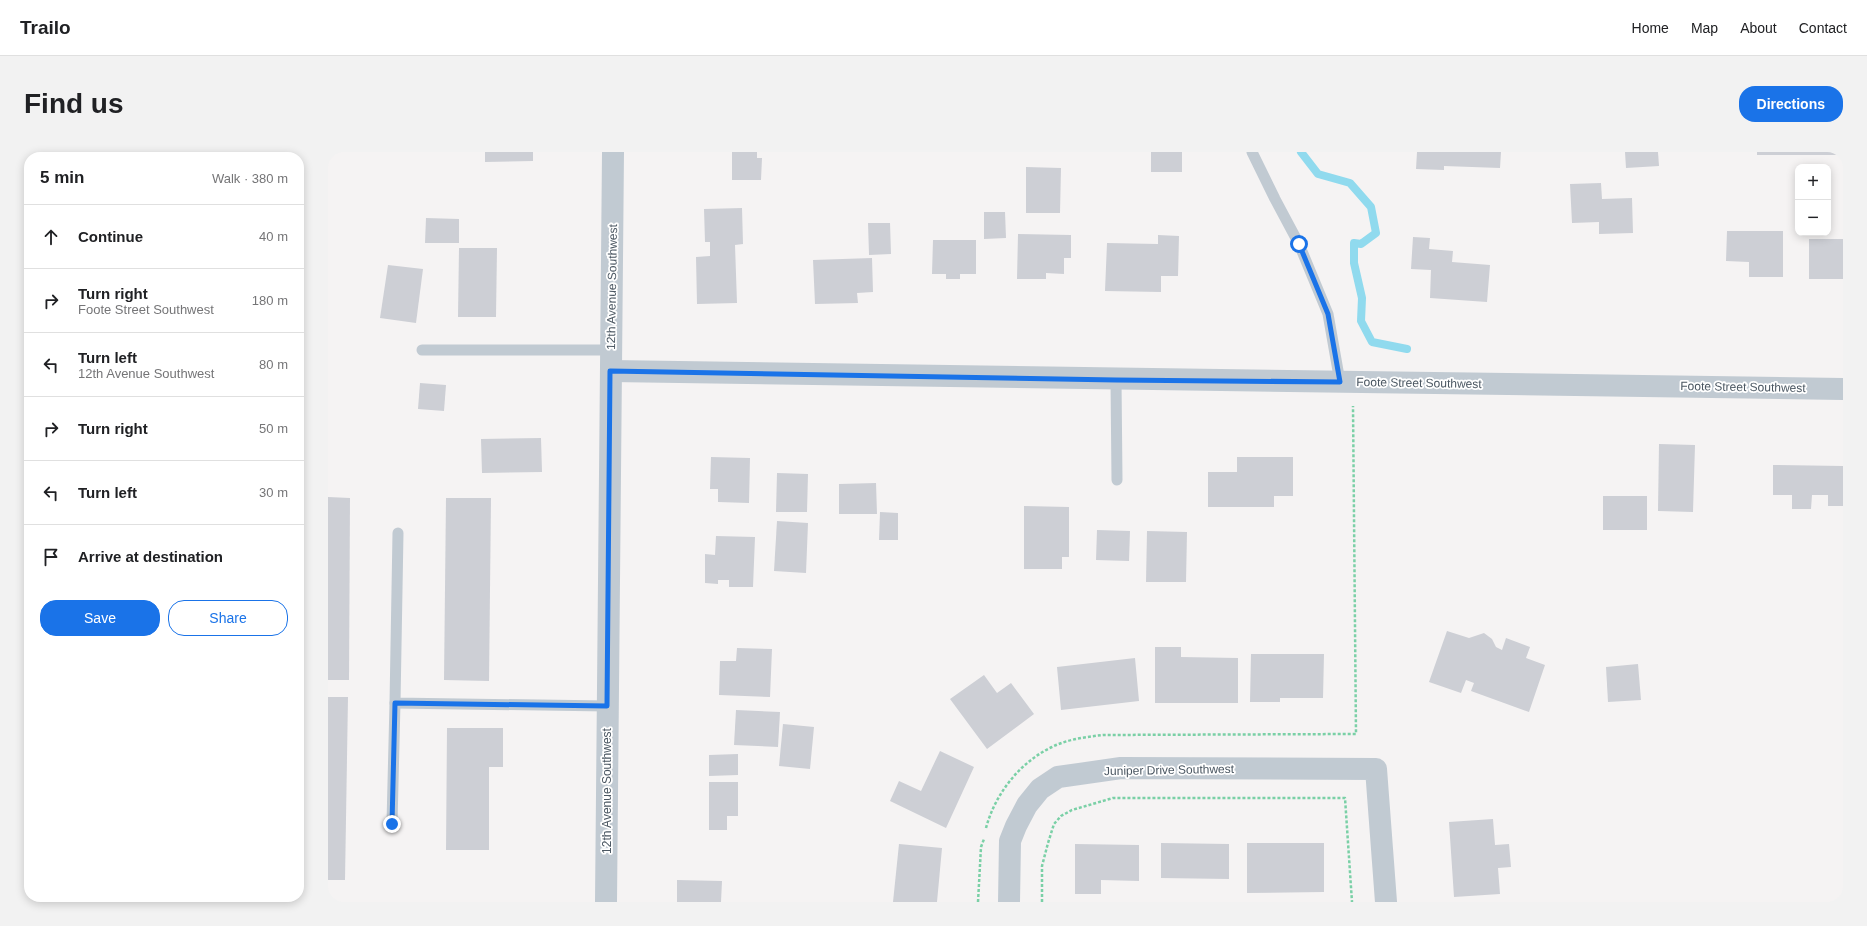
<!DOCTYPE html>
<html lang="en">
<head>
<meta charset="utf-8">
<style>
	:root { --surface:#fff; --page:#f2f2f2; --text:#202124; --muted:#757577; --line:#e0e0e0; --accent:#1a73e8 }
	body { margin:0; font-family:Arial,sans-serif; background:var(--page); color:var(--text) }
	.controls { position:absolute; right:12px; top:12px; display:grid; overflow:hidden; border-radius:8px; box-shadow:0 2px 10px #0003 }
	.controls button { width:36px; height:36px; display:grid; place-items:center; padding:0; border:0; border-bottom:1px solid var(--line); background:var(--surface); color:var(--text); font:20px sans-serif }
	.stop { position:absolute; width:12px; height:12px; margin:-9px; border:3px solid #1a73e8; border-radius:50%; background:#fff }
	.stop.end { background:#1a73e8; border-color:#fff; box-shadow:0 1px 4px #0008 }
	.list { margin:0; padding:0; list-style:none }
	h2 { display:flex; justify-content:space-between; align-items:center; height:52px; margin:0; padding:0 16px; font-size:17px }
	h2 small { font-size:13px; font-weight:400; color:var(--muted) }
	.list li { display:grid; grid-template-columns:26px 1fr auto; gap:12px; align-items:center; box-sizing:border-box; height:64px; padding:0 16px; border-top:1px solid var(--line) }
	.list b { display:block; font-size:15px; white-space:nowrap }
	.list p { margin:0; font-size:13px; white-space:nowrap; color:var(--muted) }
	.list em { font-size:13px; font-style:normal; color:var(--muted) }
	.actions { display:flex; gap:8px; padding:12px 16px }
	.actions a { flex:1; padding:9px 0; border:1px solid var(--accent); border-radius:16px; text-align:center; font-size:14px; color:var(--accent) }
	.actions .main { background:var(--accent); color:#fff }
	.icon { flex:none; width:22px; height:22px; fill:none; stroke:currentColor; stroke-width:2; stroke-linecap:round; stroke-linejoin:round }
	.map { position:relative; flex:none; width:1515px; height:750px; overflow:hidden; border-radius:16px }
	header { display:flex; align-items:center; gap:24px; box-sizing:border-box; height:56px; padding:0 20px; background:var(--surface); border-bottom:1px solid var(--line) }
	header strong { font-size:19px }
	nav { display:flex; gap:22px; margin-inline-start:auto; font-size:14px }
	.intro { display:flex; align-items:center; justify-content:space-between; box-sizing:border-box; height:96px; padding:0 24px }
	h1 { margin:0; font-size:28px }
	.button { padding:10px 18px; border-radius:16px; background:var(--accent); color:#fff; font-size:14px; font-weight:700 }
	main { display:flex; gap:24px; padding:0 24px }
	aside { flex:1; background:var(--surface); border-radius:16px; box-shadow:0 2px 10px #0003 }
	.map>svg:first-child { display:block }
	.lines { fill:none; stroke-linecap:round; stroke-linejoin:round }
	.stream { stroke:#90daee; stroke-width:8 }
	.building { fill:#cdcfd5 }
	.path { stroke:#7ad0a6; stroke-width:2.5; stroke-dasharray:3 2; stroke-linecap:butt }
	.service { stroke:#c1cad2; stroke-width:11 }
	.minor { stroke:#c1cad2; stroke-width:22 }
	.tertiary { stroke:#c1cad2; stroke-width:22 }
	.route { stroke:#1a73e8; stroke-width:5 }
	.labels { text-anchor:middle; stroke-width:3.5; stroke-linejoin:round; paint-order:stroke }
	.street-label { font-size:12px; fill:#4a5661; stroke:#fff }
</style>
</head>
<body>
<header>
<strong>Trailo</strong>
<nav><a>Home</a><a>Map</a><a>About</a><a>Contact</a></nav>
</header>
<div class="intro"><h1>Find us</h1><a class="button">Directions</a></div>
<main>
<aside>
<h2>5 min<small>Walk · 380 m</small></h2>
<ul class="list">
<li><svg class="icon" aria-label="ahead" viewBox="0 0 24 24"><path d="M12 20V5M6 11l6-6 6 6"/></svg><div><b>Continue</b></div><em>40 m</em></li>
<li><svg class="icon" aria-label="right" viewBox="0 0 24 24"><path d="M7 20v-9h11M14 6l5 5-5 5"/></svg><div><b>Turn right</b><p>Foote Street Southwest</p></div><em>180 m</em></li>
<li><svg class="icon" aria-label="left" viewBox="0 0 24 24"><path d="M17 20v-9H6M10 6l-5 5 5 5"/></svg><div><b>Turn left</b><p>12th Avenue Southwest</p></div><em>80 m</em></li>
<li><svg class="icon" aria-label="right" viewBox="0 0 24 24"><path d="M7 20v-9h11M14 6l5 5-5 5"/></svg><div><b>Turn right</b></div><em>50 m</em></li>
<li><svg class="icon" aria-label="left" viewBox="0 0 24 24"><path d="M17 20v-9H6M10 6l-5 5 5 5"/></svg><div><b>Turn left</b></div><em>30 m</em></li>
<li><svg class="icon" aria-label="arrive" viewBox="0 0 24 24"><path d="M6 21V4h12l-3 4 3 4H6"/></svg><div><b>Arrive at destination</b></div></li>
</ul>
<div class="actions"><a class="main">Save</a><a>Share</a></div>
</aside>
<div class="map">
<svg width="1515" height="750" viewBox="0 0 1515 750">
	<rect width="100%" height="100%" fill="#f5f3f3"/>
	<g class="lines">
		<path class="stream" d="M973,0l17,22 32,9 21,24 5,26 -15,11 -7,-1v20l8,35 -1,23 11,21 35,7"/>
	</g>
	<g class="building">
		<path d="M157,0h48v9l-48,1z"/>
		<path d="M404,0h25v6h5l-1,22h-29z"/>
		<rect x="823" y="0" width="31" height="20"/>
		<path d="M1089,0h84l-1,16 -56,-2v4l-28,-1z"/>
		<path d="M1297,0h33l1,14 -33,2z"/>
		<rect x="1429" y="0" width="81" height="3"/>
		<path d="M698,15l35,1 -1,45h-34z"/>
		<path d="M1273,31l1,16 30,-1 1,35 -34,1v-12l-27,1 -2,-39z"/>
		<path d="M414,56l1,36 -8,1 2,58 -40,1 -1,-47 14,-1v-14h-5l-1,-33z"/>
		<path d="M656,60h21l1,26 -22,1z"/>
		<path d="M98,66l33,1v24h-34z"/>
		<path d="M540,71h22l1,31 -22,1z"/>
		<path d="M1399,79h56v46h-34v-15l-23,-1z"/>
		<path d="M690,82l53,1v23h-7v16l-18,-1v6h-29z"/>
		<path d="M830,83l21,1 -1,40h-17v16l-56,-1 2,-48 51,1z"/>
		<path d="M1085,85l17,1 -1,11 24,2 -1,11 38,3 -3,37 -57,-4 1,-28 -20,-1z"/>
		<rect x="1481" y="87" width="34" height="40"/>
		<path d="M605,88h43v34h-16v5h-14v-5h-14z"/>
		<path d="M131,96h38l-1,69h-38z"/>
		<path d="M544,106l1,34 -16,1 1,10 -43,1 -2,-44z"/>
		<path d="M60,113l35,4 -7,54 -36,-5z"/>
		<path d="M92,231l26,2 -2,26 -26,-2z"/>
		<path d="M213,286l1,34 -60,1 -1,-34z"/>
		<path d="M1331,292l36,1 -2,67 -35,-1z"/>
		<path d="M383,305l39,1 -1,45 -31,-1v-13h-8z"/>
		<path d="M909,305h56v39h-19v11h-66v-35h29z"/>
		<path d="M1445,313l70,1v40h-15v-11h-16l-1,14h-19v-14h-19z"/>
		<path d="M449,321l31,1 -1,38h-31z"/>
		<path d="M548,331l1,31h-38v-30z"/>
		<rect x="1275" y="344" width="44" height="34"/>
		<path d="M0,345l22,1 -1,182h-21z"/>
		<path d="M118,346h45l-2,183 -45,-1z"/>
		<path d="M696,354l45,1v50h-7v12h-38z"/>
		<path d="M552,360l18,1v27h-19z"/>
		<path d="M449,369l31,2 -2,50 -32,-2z"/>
		<path d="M769,378l33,1 -1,30 -33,-1z"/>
		<path d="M819,379l40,1 -1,50h-40z"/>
		<path d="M388,384l39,1 -2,50h-24v-7h-11v4l-13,-1v-29l10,1z"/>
		<path d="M1119,479l22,7 15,-5 8,6 4,8 6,3 4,-12 24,9 -4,11 19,7 -16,47 -58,-21 3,-8 -8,-3 -5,13 -32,-11z"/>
		<path d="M827,495h26v10l57,1v45h-83z"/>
		<path d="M409,496l35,1 -2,48 -51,-2 1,-34h16z"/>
		<path d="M923,502h73l-1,44h-43v4h-30z"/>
		<path d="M807,506l4,43 -78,9 -4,-43z"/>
		<path d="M1310,512l3,36 -33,2 -2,-35z"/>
		<path d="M656,523l13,18 14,-10 23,31 -47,35 -37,-50z"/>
		<path d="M0,545h20l-3,183h-17z"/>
		<path d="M408,558l44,2 -2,35 -44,-2z"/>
		<path d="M455,572l31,3 -4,42 -31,-3z"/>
		<path d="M119,576h56v39h-14v83h-43z"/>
		<path d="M612,599l34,16 -28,61 -56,-27 9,-20 22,10z"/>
		<path d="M410,602v21l-29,1v-21z"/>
		<path d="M381,630h29v34h-11v14h-18z"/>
		<path d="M1165,667l2,26 14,-1 2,23 -13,1 2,26 -46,3 -5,-75z"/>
		<path d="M833,691l68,1v35l-68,-1z"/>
		<path d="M919,691h77v49l-77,1z"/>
		<path d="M571,692l43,4 -5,54h-44z"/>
		<path d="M747,692l64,1v36l-38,-1v14h-26z"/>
		<path d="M349,728l45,1 -1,21h-44z"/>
	</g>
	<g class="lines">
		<g class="path">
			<path d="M658,676c9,-34 34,-66 66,-81 16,-8 34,-10 51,-12l253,-1 -3,-328"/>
			<path d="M650,750l3,-55 3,-8"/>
			<path d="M714,750v-36l6,-23 6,-19 7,-8 11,-6 41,-12h232l7,104"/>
		</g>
		<g class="service">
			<path d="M924,0l23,47 24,45 29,70 12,68"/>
			<path d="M94,198h189"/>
			<path d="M788,228l1,100"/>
			<path d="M70,381l-3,170 212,3"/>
			<path d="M64,671l3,-120"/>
		</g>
		<g class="minor">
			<path d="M283,219c410,8 821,12 1232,18"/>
			<path d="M681,750l1,-61 6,-15 11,-21 13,-16 18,-12 63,-9 255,1 10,133"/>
		</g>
		<path class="tertiary" d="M278,750l7,-750"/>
	</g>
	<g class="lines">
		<path class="route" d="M64,672l3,-121 212,3 3,-335 506,9 224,2 -12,-68 -29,-70"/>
	</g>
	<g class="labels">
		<g class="street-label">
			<text transform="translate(284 135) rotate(-89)" y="4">12th Avenue Southwest</text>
			<text transform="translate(1091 231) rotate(1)" y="4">Foote Street Southwest</text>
			<text transform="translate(1415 235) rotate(1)" y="4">Foote Street Southwest</text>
			<text transform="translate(841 618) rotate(-1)" y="4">Juniper Drive Southwest</text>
			<text transform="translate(279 639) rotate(-90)" y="4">12th Avenue Southwest</text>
		</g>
	</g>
</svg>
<div class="controls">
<button>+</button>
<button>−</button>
</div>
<div class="stop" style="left:971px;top:92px"></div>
<div class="stop end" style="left:64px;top:672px"></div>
</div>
</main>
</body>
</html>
